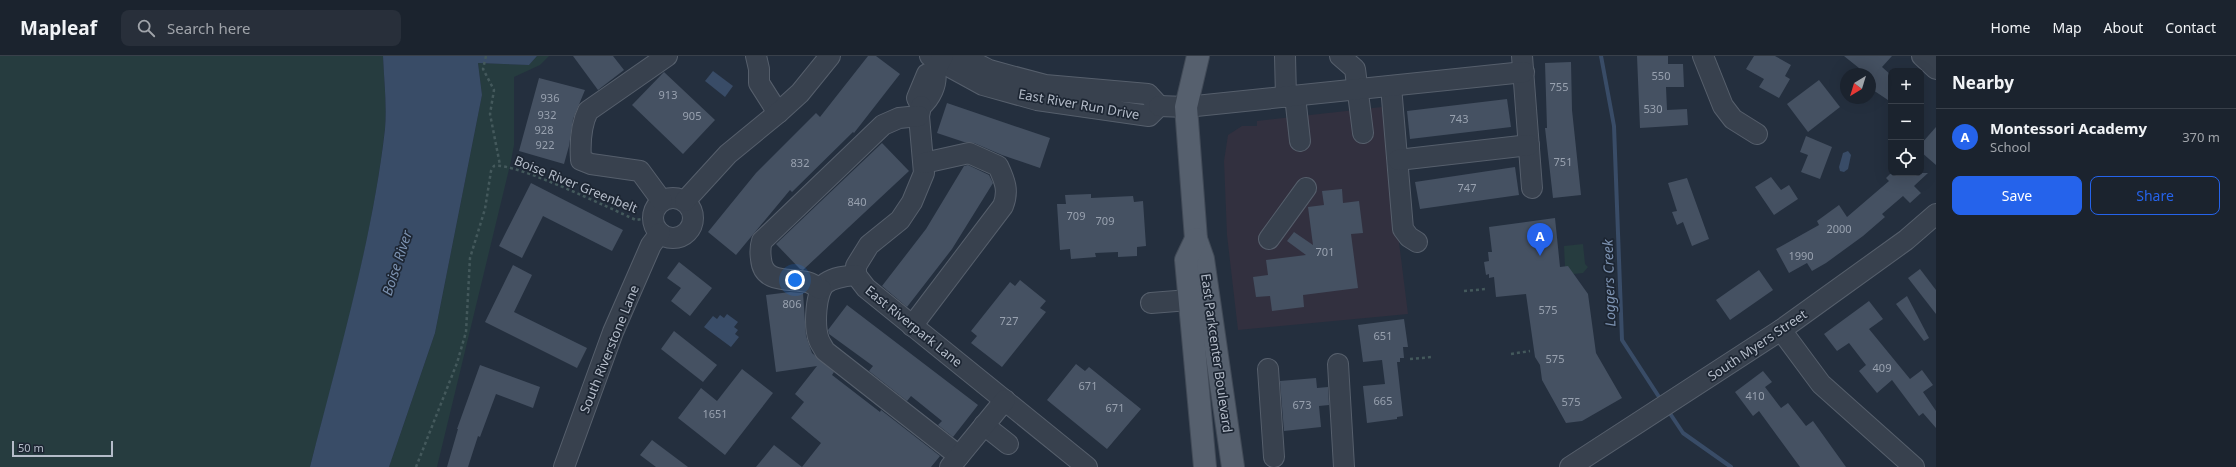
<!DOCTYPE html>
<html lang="en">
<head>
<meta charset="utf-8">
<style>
	:root { --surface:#1b232e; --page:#282f3a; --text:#f1f3f6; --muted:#a0a4aa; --line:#39404a; --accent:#2563eb }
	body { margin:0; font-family:"Noto Sans",sans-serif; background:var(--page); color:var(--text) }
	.controls { position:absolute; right:12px; top:12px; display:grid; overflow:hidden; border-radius:8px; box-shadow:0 4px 16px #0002 }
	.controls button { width:36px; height:36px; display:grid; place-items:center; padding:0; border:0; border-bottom:1px solid var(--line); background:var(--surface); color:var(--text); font:20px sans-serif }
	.compass { position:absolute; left:1840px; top:12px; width:36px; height:36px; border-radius:50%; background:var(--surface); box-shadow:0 4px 16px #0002; rotate:218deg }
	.scale { position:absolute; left:12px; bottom:10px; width:101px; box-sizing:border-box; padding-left:4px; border:2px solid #b4bcc9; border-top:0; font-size:11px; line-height:14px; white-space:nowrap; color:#b4bcc9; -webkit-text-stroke:3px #1d2633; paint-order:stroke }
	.you { position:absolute; left:795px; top:224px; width:14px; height:14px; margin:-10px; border:3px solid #fff; border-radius:50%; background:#1a73e8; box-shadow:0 0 0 6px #1a73e833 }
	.badge { display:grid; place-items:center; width:26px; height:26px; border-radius:50%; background:var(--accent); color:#fff; font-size:13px; font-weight:700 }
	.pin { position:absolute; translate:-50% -33px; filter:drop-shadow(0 1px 2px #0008) }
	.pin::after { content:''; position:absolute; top:21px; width:14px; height:12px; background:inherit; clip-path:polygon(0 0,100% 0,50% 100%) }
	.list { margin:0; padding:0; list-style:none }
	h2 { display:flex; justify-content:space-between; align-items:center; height:52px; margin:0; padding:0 16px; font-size:17px }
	h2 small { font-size:13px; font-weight:400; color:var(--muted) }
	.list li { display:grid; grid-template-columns:26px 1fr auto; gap:12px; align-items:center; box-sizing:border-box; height:56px; padding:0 16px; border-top:1px solid var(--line) }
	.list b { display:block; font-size:15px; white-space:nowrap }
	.list p { margin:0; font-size:13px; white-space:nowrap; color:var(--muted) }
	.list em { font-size:13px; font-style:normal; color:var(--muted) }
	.actions { display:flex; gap:8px; padding:12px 16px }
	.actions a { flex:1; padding:9px 0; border:1px solid var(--accent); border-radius:8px; text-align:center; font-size:14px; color:var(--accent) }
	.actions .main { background:var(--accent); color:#fff }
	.icon { flex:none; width:22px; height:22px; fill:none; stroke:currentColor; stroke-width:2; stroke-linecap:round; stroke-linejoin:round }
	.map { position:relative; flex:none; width:1936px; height:411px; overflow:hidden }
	header { display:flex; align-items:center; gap:24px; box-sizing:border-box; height:56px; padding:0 20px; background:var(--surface); border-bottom:1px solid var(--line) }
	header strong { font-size:19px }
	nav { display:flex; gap:22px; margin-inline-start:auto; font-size:14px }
	.search { width:280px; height:36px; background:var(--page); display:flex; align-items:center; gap:10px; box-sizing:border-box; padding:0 14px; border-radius:8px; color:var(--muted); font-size:15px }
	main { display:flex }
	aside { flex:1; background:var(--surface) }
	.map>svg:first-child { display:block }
	.medical { fill:#32303f }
	.green { fill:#263c3f }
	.water { fill:#394c67 }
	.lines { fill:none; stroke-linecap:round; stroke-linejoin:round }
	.stream { stroke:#394c67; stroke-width:4 }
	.building { fill:#455162 }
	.minor-casing { stroke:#565f6c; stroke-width:22 }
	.major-casing { stroke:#414a57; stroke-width:24 }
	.path { stroke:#44595c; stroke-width:2.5; stroke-dasharray:3 3; stroke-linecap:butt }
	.minor { stroke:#38414e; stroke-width:20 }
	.major { stroke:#56606e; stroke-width:22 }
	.labels { text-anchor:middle; stroke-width:3.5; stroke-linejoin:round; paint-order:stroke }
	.number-label { font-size:11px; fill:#98a1af }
	.street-label { font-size:13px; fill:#b4bcc9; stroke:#1d2633 }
	.water-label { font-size:14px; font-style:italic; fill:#7c92b1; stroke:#1d2633 }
</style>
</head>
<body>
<header>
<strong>Mapleaf</strong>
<div class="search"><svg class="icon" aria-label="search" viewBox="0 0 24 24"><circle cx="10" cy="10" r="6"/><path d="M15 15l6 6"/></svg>Search here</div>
<nav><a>Home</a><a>Map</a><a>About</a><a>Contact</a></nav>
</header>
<main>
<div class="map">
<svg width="1936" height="411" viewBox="0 0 1936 411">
	<rect width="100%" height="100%" fill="#242f3e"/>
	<path class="medical" d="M1382,51l26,207 -170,16 -11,-95 -3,-74 4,-26 14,-9h15v-5z"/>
	<g class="green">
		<path d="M0,0h383c1,24 4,49 2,73 -13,114 -46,227 -75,338h-310z"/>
		<path d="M537,0h12l-9,9 -26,12v68l-3,16 -74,306h-48l46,-134 47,-238 -4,-32 51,2z"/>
		<path d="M1583,188l2,20 3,3 -5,6 -10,1 -8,-7 -1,-21z"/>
	</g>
	<g class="water">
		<path d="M383,0h154l-8,9 -51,-2 4,32 -47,238 -46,134h-79c28,-111 62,-224 75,-338 2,-24 -1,-49 -2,-73z"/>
		<path d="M713,15l20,15 -8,11 -20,-16z"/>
		<path d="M1848,95l3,4 -3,14 -4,3 -4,-1 -1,-4 4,-14z"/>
		<path d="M727,258l11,8 -4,5 4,3 -3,4 4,3 -8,10 -27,-20 9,-11 4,3 3,-4 4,3z"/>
	</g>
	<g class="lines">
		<g class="stream">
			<path d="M1601,0l13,70 8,214 39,60"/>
			<path d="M1667,353l16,24 48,34"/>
		</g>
	</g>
	<g class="building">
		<path d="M573,0h40l11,14 -26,20z"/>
		<path d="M868,0h8l24,18 -46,59 -1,-1 -61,60 -2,-2 -54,65 -28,-23 48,-59 60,-60 4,4z"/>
		<path d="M1637,0h31v8h15l1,23h-18l1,23 20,-1 1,16 -48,3z"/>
		<path d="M1754,0h21l16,9 -6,11 5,3 -11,19 -20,-11 5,-8 -18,-10z"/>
		<path d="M1844,0h48l-10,11 9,8v27l-21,-14v-14h-16l5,-6z"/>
		<path d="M1571,6l1,48 9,85 -28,3 -8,-70h2l-2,-65z"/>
		<path d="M664,16l51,48 -32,34 -51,-49z"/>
		<path d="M539,22l46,12 -12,29 -4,27 -5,18 -45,-13z"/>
		<path d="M1819,24l21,27 -32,25 -21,-28z"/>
		<path d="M1507,43l4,28 -101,12 -3,-28z"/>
		<path d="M947,47l103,35 -10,30 -38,-13 -28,-12 -10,-1 -27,-9z"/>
		<path d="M1936,71v38l-15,-13v-8z"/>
		<path d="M1806,80l26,11 -12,32 -19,-7 7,-17 -8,-3z"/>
		<path d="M882,87l27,28 -106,99 -3,-1 -24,-25z"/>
		<path d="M968,109l21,10 4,8 -41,66 -45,58 -25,-21 44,-57 38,-63z"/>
		<path d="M1515,111l4,28 -99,14 -5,-27z"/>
		<path d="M1891,117h37l-14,13 7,7 -11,10 -7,-7 -21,18 3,3 -22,19 -37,27 -14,8 -5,-8 -18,10 -13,-24 43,-24 -2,-4 22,-16 8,12 42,-36 -3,-3z"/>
		<path d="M1771,121l10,13 8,-5 9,14 -24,16 -19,-28z"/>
		<path d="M1687,122l22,61 -17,7 -9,-24 -6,3 -5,-13 5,-1 -9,-28z"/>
		<path d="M531,127l92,47 -11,21 -69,-35 -21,42 -23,-12z"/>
		<path d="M1342,133l1,14 16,-2 4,32 -12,1 7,54 -55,7 1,12 -32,4 -2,-15 -14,1 -3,-20 15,-2 -2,-15 40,-5 -19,-14 7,-9 19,13 -5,-38 16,-2 -2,-14z"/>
		<path d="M1091,138v4l42,-2 1,6 9,-1 3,45 -9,1v9l-19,1v-5l-23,1 1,4 -25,2 -1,-10 -10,1 -3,-46h9l-1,-9z"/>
		<path d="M1555,162l5,49 8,-1 20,28 8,59 26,45 -40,23 -16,2 -24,-43 -2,-15 -5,-8 -9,-63 -30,3 -2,-20 -5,1v-4l-3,1 -2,-13 5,-1 -1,-9h4l-3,-25z"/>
		<path d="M679,206l33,26 -22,28 -19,-15 10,-13 -14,-10z"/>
		<path d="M513,209l19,10 -18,37 73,36 -10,20 -92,-46z"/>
		<path d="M1920,213l16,21v24l-28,-36z"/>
		<path d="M1759,214l14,20 -43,30 -14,-20z"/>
		<path d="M1020,224l26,21 -6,7 6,4 -44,55 -31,-24 6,-7 -6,-5 39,-49 5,4z"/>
		<path d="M790,236l13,1 3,43 6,17 22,19 -2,3 48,37 1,-2 59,46 -9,11h-129l19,-24 -30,-25 13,-16 -9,-8 22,-28 -41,6 -10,-77z"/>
		<path d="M1907,240l22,42 -5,3 -28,-37z"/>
		<path d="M1869,245l14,18 -14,10 41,50 12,-9 11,15 -10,7 13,19v17l-13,-15 -4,3 -27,-36 -15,13 -18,-22 7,-6 -17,-22 -12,8 -13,-17z"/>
		<path d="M847,249l131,100 -25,32 -15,-12 4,-4 -31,-25 -4,5 -38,-30 4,-5 -44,-32 -1,-4z"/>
		<path d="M1404,263l4,28h-5l1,11h-4v4h-3l6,54 -6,1v2l-30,4 -4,-37 22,-2 -3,-24 -19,2 -5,-37z"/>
		<path d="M674,275l43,34 -14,17 -42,-33z"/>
		<path d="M1076,308l9,7 4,-4 52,42 -34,40 -60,-49z"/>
		<path d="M480,309l60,22 -7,21 -37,-14 -16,43 -2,-1 -10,31h-21l11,-38h-1z"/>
		<path d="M742,313l31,24 -48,62 -47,-37 23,-30 16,13z"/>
		<path d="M1763,315l9,11 -7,5 16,21 7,-5 18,23 7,-5 33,46h-46l-41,-56 -6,5 -18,-24z"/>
		<path d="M1316,322l1,10 11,-1 1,18 -10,1 2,21 -37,4 -4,-50z"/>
		<path d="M652,384l36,27h-32l-16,-12z"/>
		<path d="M774,389l28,22h-46z"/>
	</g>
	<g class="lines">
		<defs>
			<g id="minor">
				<path d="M756,0l3,13v14l19,30"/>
				<path d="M930,0l53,29 54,15 112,16 10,-10 -11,-12 -103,-9 -56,-15 -27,-14"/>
				<path d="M1285,0l1,41"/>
				<path d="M1340,0l15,13 8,64"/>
				<path d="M1522,0l10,132"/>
				<path d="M1703,0l20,50 10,13 24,15"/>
				<path d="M1922,0l14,13"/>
				<path d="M935,15l-8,3 -10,24 4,8c9,-7 17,-22 14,-35l8,-15"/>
				<path d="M1391,30l12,143 6,8 8,5"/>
				<path d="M1295,40l5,45"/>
				<path d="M921,50l-2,10 5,57 -12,29 -12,18 -31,25 -13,21v9l10,13 221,179"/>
				<path d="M1159,50l27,1 338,-35"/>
				<path d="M1398,104l131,-15"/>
				<circle cx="673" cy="162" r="20"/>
				<path d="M662,145l-22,-30 -49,-7 -10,-4c-1,-15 0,-35 7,-49l79,-55"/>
				<path d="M685,145l43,-47 50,-41 22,-20 30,-37"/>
				<path d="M1269,183l37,-51"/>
				<path d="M856,219c-9,1 -21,2 -30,8 -11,8 -12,44 -7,57 1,3 4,7 6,11l134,105"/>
				<path d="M821,233c-5,-2 -9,-6 -14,-7 -18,-4 -44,2 -46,-23 -1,-7 -1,-12 1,-18l121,-116 16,-7 20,-2"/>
				<path d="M1151,247l38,-3"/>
				<path d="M912,270l91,-120c6,-15 2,-25 -5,-40l-29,-13 -45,10"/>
				<path d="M1781,274l40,54 93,83"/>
				<path d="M1338,308l6,103"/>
				<path d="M1268,313l6,88"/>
				<path d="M984,369l24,19"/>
				<path d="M564,411l49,-135 38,-87 9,-12"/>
				<path d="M950,411l55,-67"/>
				<path d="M1570,411l211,-137 125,-90 30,-26"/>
			</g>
			<g id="major">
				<path d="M1198,0l-12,51 10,132 7,20 30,208"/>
				<path d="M1196,183l-10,21 19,207"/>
			</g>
		</defs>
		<use href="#minor" class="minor-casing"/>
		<use href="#major" class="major-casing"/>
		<g class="path">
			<path d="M486,0l-3,13 11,21 -4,24 10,51"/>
			<path d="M649,166l1,-11"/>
			<path d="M674,186c15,-1 25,-14 22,-30"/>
			<path d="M1464,235l22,-2"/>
			<path d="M1511,298l19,-3"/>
			<path d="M1410,303l22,-2"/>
			<path d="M416,411l41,-104 9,-31 4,-74 15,-49 6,-38 3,-5c21,-4 117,43 142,54l13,-2"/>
		</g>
		<use href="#minor" class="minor"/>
		<use href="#major" class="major"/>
	</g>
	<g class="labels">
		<g class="number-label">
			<text x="1661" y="24">550</text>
			<text x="1559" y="35">755</text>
			<text x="668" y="43">913</text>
			<text x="550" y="46">936</text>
			<text x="1653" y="57">530</text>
			<text x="547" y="63">932</text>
			<text x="692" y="64">905</text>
			<text x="1459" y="67">743</text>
			<text x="544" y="78">928</text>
			<text x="545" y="93">922</text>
			<text x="1563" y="110">751</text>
			<text x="800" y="111">832</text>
			<text x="1467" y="136">747</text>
			<text x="857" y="150">840</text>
			<text x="1076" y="164">709</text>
			<text x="1105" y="169">709</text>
			<text x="1839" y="177">2000</text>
			<text x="1325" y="200">701</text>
			<text x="1801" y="204">1990</text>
			<text x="792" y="252">806</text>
			<text x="1548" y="258">575</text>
			<text x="1009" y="269">727</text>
			<text x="1383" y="284">651</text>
			<text x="1555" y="307">575</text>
			<text x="1882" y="316">409</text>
			<text x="1088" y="334">671</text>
			<text x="1755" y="344">410</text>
			<text x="1383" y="349">665</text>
			<text x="1571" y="350">575</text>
			<text x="1302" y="353">673</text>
			<text x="1115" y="356">671</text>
			<text x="715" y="362">1651</text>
		</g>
		<g class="street-label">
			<text transform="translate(1079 48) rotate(10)" y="5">East River Run Drive</text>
			<text transform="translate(576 128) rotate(22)" y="5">Boise River Greenbelt</text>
			<text transform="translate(914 270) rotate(39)" y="5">East Riverpark Lane</text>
			<text transform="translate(1757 289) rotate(-34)" y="5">South Myers Street</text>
			<text transform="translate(609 293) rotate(-68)" y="5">South Riverstone Lane</text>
			<text transform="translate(1217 297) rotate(82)" y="5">East Parkcenter Boulevard</text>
		</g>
		<g class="water-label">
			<text transform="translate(397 207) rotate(-72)" y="5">Boise River</text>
			<text transform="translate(1609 227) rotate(-92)" y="5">Loggers Creek</text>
		</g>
	</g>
</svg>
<div class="controls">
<button>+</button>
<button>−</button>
<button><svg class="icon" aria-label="locate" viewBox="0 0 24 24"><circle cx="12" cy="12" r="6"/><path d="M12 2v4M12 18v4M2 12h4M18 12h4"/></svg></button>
</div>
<svg class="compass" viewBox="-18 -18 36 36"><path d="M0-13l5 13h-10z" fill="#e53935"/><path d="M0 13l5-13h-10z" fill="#a0a4aa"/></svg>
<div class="scale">50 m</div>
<div class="you"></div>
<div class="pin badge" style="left:1540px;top:200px">A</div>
</div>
<aside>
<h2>Nearby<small></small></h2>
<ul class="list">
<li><span class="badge">A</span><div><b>Montessori Academy</b><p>School</p></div><em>370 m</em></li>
</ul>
<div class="actions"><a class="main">Save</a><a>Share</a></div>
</aside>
</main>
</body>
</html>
